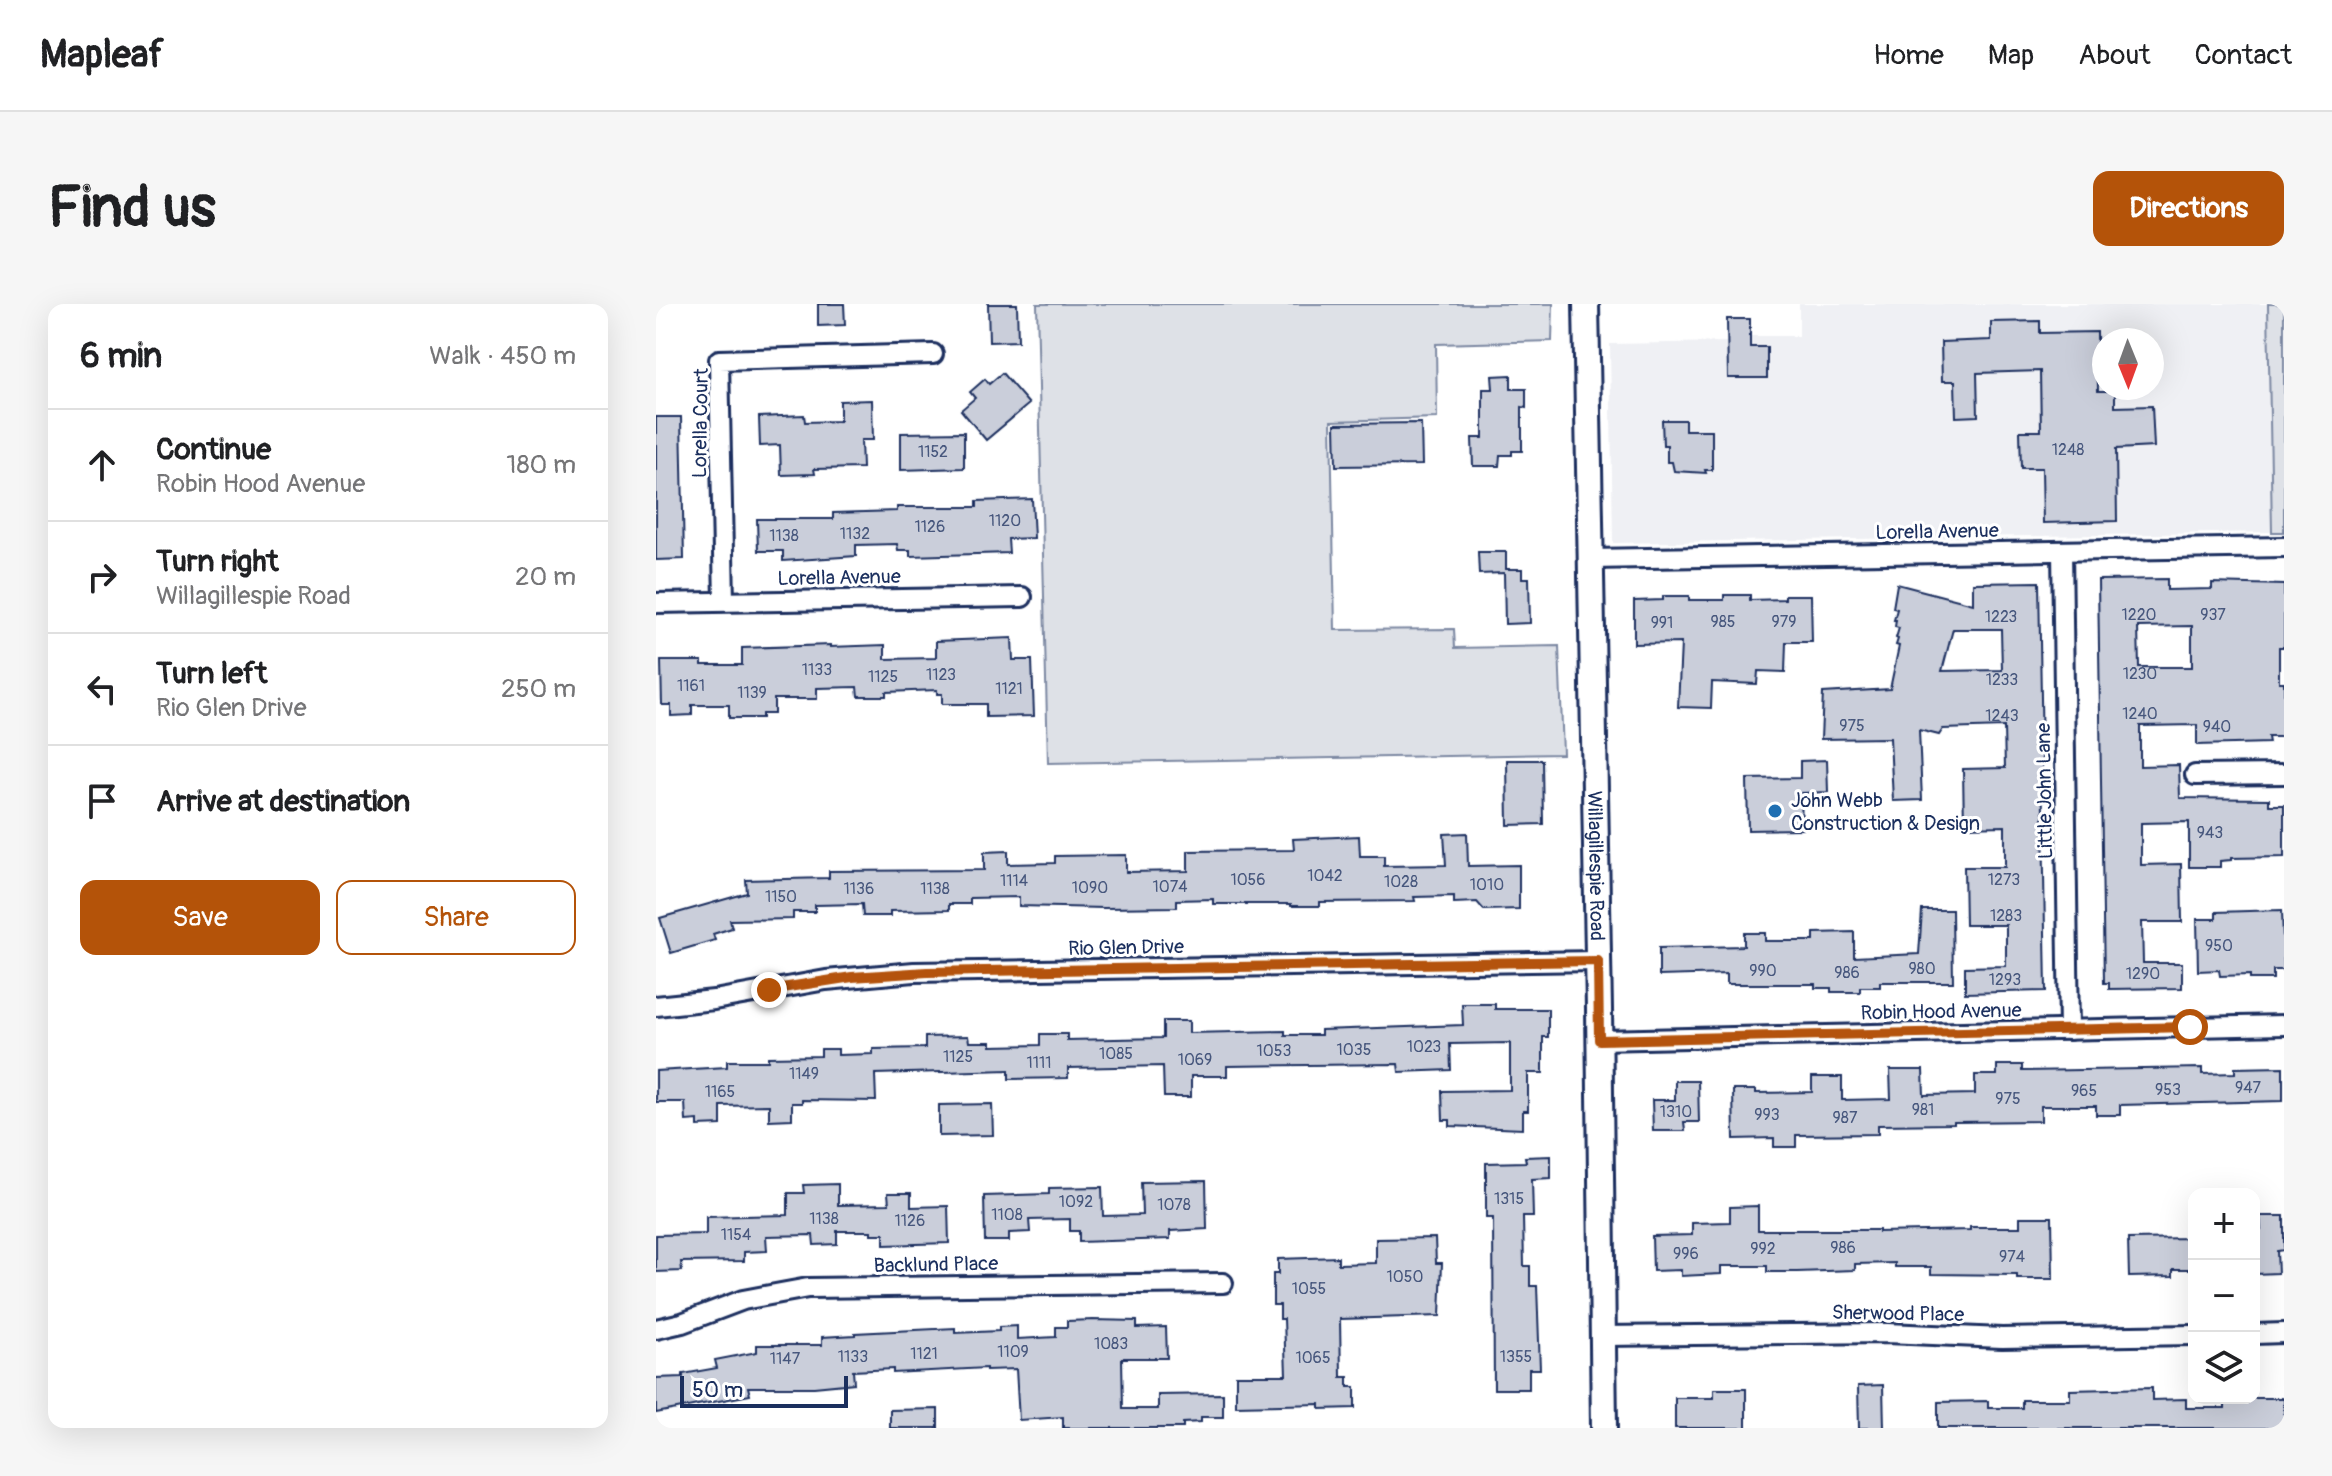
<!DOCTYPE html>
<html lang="en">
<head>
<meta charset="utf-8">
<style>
	:root { --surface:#fff; --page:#f6f6f6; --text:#202124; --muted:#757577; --line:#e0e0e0; --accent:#b45309 }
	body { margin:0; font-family:Pangolin,sans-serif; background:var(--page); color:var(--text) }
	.controls { position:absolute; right:24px; bottom:24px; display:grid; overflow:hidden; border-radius:16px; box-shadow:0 8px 32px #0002 }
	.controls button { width:72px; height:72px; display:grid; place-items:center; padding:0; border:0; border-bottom:2px solid var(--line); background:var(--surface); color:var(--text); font:40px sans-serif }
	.compass { position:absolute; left:1436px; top:24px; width:72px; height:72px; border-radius:50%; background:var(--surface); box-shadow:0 8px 32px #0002; rotate:179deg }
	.scale { position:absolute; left:24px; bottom:20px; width:168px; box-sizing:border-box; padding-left:8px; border:4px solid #1b2f5e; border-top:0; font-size:22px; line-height:28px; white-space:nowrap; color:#1b2f5e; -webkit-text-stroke:6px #fff; paint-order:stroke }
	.stop { position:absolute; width:24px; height:24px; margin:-18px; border:6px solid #b45309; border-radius:50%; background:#fff }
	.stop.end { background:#b45309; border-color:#fff; box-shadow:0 2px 8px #0008 }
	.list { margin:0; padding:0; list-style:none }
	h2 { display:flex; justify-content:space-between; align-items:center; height:104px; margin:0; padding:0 32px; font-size:34px }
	h2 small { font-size:26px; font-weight:400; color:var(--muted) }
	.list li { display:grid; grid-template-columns:52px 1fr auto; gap:24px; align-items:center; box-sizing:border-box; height:112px; padding:0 32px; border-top:2px solid var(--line) }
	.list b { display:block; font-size:30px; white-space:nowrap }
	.list p { margin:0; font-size:26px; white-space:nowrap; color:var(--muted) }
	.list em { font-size:26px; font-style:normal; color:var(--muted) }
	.actions { display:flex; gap:16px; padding:24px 32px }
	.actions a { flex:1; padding:18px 0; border:2px solid var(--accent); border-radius:16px; text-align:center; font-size:28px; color:var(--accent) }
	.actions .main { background:var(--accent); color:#fff }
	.icon { flex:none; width:44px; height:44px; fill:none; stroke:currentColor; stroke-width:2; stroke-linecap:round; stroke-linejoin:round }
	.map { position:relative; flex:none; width:1628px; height:1124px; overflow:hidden; border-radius:16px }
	header { display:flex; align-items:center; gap:48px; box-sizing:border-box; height:112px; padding:0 40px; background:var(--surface); border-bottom:2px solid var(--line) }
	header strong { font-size:38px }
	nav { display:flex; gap:44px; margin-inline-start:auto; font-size:28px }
	.intro { display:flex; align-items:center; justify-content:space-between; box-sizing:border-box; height:192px; padding:0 48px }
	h1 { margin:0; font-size:56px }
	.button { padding:20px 36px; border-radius:16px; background:var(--accent); color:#fff; font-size:28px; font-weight:700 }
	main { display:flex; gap:48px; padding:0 48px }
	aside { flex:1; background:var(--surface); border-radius:16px; box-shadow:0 8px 32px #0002 }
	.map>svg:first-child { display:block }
	.built { fill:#eff0f4; fill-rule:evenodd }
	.green { fill:#dee1e7; stroke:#7c88a2; stroke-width:2 }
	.building { fill:#caceda; stroke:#1b2f5e; stroke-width:2; fill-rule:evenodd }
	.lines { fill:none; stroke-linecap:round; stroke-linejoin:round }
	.street-casing { stroke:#1b2f5e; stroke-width:24 }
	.secondary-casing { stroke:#1b2f5e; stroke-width:30 }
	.street { stroke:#fff; stroke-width:18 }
	.secondary { stroke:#fff; stroke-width:24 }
	.route { stroke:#b45309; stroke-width:10 }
	.poi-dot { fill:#1f6fb2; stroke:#fff; stroke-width:3 }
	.labels { text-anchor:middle; stroke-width:6; stroke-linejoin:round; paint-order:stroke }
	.number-label { font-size:16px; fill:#47577d }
	.street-label { font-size:20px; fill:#1b2f5e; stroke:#fff }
	.poi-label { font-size:20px; fill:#1b2f5e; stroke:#fff; text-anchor:start }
</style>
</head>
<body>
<header>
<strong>Mapleaf</strong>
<nav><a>Home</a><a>Map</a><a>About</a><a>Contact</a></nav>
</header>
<div class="intro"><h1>Find us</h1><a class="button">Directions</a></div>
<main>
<aside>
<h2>6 min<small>Walk · 450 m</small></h2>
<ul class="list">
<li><svg class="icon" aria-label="ahead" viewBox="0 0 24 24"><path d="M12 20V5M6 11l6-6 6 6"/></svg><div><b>Continue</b><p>Robin Hood Avenue</p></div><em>180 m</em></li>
<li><svg class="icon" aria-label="right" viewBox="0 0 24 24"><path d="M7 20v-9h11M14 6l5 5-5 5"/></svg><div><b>Turn right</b><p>Willagillespie Road</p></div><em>20 m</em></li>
<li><svg class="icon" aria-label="left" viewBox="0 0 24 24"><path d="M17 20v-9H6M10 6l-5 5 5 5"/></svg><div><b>Turn left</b><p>Rio Glen Drive</p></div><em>250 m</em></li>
<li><svg class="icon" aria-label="arrive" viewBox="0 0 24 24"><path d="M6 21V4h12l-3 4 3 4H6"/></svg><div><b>Arrive at destination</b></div></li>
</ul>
<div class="actions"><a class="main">Save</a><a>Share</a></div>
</aside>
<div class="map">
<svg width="1628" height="1124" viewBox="0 0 1628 1124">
	<rect width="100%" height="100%" fill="#fff"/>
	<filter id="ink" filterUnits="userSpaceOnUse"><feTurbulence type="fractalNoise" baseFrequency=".0125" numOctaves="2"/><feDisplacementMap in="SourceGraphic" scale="16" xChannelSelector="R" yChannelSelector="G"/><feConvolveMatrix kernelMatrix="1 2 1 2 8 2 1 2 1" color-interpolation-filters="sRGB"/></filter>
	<g filter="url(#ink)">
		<path class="built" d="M1143,0h469l4,228 -659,11 -3,-199 119,-2v-6h70zM1448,36h48v48h-48z"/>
		<g class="green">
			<path d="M381,0h516l-1,37 -116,3 1,74 -106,3 4,209 119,-1 1,19 104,-2 4,108 -515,9z"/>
			<path d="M1612,0h16v228h-12z"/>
		</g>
		<g class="building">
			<path d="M162,0h26l1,21 -27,1z"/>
			<path d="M332,0h29l1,37 -29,1z"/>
			<path d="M1071,15h23v28h17v31h-39z"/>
			<path d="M1384,17v12l57,-1 1,59h17v16l37,-1 2,41 -38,2 1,72 -74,2 -1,-55h-21l-1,-37h21l-1,-60 -63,2 1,43 -22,1 -1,-36h-13l-1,-39 50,-2v-18z"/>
			<path d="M346,69l27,31 -43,36 -25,-30 14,-12 -5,-6 15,-13 4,5z"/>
			<path d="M855,71v14h15v19l-4,-1v44h-10v4h-12l-1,11h-26l-1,-28h11v-49h10l-1,-13z"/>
			<path d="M216,96l1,40h-12l1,28 -48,1 1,5 -34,1 -1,-30 -20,1 -1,-29 45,-2 1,7 35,-1v-20z"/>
			<path d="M0,113h25l3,142 -28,1z"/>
			<path d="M1006,116h23v10h27v40h-7l1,3 -32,-2 -2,-9h-5v-17h-4z"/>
			<path d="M765,119l1,42 -86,1 -1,-42z"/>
			<path d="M308,128v36l-63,2v-37z"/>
			<path d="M376,195l2,39 -26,1 1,14 -99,3v-6h-12l-1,-6 -41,1v11l-73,5v-10h-25l-1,-32h76v-6l64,-2v-4h80v-6z"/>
			<path d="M822,248h28v17h16v9h7l1,45 -25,1 -1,-51 -25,1z"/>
			<path d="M1511,275v11l45,-1v-6l72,2v62h-5v35h5v55h-16l1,6 -72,2v-20l-57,1v40l39,-1 1,33 89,1v6h15v52l-53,1v2l-11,1v6h-31v-45l-48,1v42l40,-1 1,58h-40l1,41h39v25l-73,1v-6h-5l-6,-403zM1536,322v41h-53l-1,-40z"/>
			<path d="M1383,278l7,409 -81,2v-26l41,-1v-41h-41l-1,-58h41v-41l-41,1 -1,-58 42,-1 -1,-41 -61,2 -4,6 -20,-5 3,70 -29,1 -3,-63 -69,1 2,-46 67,-4 9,-43 -3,-1 2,-6 -2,-1 3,-10 -4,-1 1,-7h-2l3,-11 -4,-1 4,-24 76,20v-21zM1297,325h48l1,41 -60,1z"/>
			<path d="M1068,291h26v5l35,-1v-4h26l1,47h-26l-1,30 -27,-1 -1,13 -45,-2 -1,26 -33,-1 3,-64 -47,1v-43l29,-1v-4h26v4h35z"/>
			<path d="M356,334l1,22h19l2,56 -48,1v-13h-44v-10h-5v-4l-51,2v4h-28l-1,-9 -40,1v11h-43v15h-12v4h-33v-13h-37v10l-21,1v-11h-9l-1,-44h41v4h40v-17l88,-3v2l55,-2v14l51,-1v-17z"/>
			<path d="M851,456h35l1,64 -35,1z"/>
			<path d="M1171,456l1,32 -27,1 1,36 -54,1 -1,-51 53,-1v-17z"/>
			<path d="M811,529l1,33 51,-1v44l-35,1 -7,-8 -23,1v-7l-40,1 1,4 -95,1v4h-29v-2h-78v-5l-36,1v7l-73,1 -85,-2v-9l-49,1v6h-21v6l-59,1v5h-27l-1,-12 -47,1v7h-22v7l-63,1 2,8 -19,6 2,6 -44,13 -11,-35 87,-25 -1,-13 83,-2v-7l155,-1v-18l24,-1v13l47,-1v-7l71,-1v17l62,-1v-20l106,-1 -1,-11 66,-3 1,20h24v10l62,-1 -2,-31z"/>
			<path d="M1266,606h30l1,72h-73v5h-20v5h-29v-4h-16v-4h-88v-10l-68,2v-28l85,-2v-13h21v8h49v-8l40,-1v25l65,-3z"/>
			<path d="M1626,606l2,60h-11v9h-23v-4l-30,1 -1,-6 -21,1 -1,-52h19v-7z"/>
			<path d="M806,700h33v5h53v28h-5v36h-15v38h-5v18l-73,-3v-6h-7l-1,-29 68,-1v-47l-60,1 1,26 -52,2 -1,-8 -171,2v10h-36v21h-27l-1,-31 -95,2v10l-59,1v-9l-134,4 1,27 -74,-1v3h-10v16l-23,1v-15l-48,1v19l-23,1v-6l-12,1 -1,-19h-29v-31l71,-4v-6h41v-4l53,-1v-7h17v6l35,-1v-5l52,-1v-11l43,-1 1,6h22v4l49,-1v-11h27v6l96,-2v-17h26v12l96,-2v4h36v-5l142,-5z"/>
			<path d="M1341,761h25v6l180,-3v6l33,-1v-5l48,-1v34l-163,4v10h-24v-9h-55v15l-87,1v2l-76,1v9l-82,1v12h-22v-9l-40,1 -1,-49h23v3l56,-1v-15h30v23l49,-1 -1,-29h33l1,25 51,-1v-19h22z"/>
			<path d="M1019,777h23l1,41h-15l1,9h-32l-1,-31h23z"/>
			<path d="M336,800l1,31 -54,1v-31z"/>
			<path d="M895,852v22l-19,1 1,38h-10l1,49h6v20h7l3,83h-11v20h-35l-1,-171h-7v-55l40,-1 -1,-5z"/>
			<path d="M550,877l1,48 -37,2v8l-91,3v-11h-9v-12l-41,1 1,12 -21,1v8h-24l-1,-45 65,-2v-6l53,-1 1,29 39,-1 -1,-33z"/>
			<path d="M182,880v21l51,-1 -1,-11h23v14l37,-1 1,37 -65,2v-11h-13v-3h-34v13l-23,1 -1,-10 -47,1 1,15 -23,1v9l-63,1 1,9 -26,1v-37l50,-1v-17l82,-2v-22h16l-1,-8z"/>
			<path d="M1102,902v24h121v2l91,-2v-3h50v-10h32l1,62h-36v-4l-86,-1v-7h-36v-4l-40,1v6l-58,2h-30v-6h-46v8l-40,2v-6l-28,1 -1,-35 40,-1v-12l38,-1v-15z"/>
			<path d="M1604,912h24v34l-7,1 1,22 -24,1v-45h7z"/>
			<path d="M779,934l1,25h6l-2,53 -100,3 1,58h7v10h7v21l-35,1v-5l-84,2v-31h50l-2,-56h-4v-14h-7v-31h5v-15l60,-2v7l38,-1v-24z"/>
			<path d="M1538,934v31h-21v7l-44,1 -1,-38z"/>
			<path d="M437,1016l44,1v7l29,-1 1,31h-45l1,51h35v-14l65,-1v23h-22v5l-18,1v5h-120v-11l-44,3 -3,-51 -30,1v-2l-93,5v-4l-40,2 1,12 -40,4h-66l2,8 -94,18v-35l27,-1v-3l34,-6 -2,-8 42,-8v-7h65v-8l33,-2v-2l100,-5v5l44,-2v-4l18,-1v13l39,-2v-10h11v-6z"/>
			<path d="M1227,1081l1,43h-25l-1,-42z"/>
			<path d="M1496,1084v12l34,-1v9h39v-10h59v30h-346v-26l50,-1v7h34v-8h48v-10z"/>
			<path d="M1058,1085h32v39h-71v-30h39z"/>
			<path d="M282,1105v19h-48v-18z"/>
		</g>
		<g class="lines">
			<defs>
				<g id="street">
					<path d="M1406,247l7,479"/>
					<path d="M935,255l693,-12"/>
					<path d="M68,297l-5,-241 214,-6"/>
					<path d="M0,299l366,-6"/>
					<path d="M1539,471l89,-1"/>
					<path d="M0,702l58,-6 112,-20 88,-8 684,-11"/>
					<path d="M943,736l685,-15"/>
					<path d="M0,1025l26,-6 61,-23 65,-12 415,-5"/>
					<path d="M1598,1030l30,-1"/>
					<path d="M946,1032l285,-3 115,5 192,-3"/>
				</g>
				<g id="secondary">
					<path id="s1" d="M930,0l13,705 5,419"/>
				</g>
			</defs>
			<use href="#street" class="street-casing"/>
			<use href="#secondary" class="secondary-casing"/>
			<use href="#street" class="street"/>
			<use href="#secondary" class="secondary"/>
		</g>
	</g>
	<g class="lines" filter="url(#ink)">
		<path class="route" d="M113,686l83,-13 75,-5 671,-11 1,79 591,-13"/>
	</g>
	<circle class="poi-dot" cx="1119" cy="507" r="8"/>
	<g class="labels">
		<g class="number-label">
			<text x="1412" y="151">1248</text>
			<text x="277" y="153">1152</text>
			<text x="349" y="222">1120</text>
			<text x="274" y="228">1126</text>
			<text x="199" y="235">1132</text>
			<text x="128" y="237">1138</text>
			<text x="1483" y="316">1220</text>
			<text x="1557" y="316">937</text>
			<text x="1345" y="318">1223</text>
			<text x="1067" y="323">985</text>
			<text x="1128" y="323">979</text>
			<text x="1006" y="324">991</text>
			<text x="161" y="371">1133</text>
			<text x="1484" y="375">1230</text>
			<text x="285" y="376">1123</text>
			<text x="227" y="378">1125</text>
			<text x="1346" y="381">1233</text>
			<text x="35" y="387">1161</text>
			<text x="353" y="390">1121</text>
			<text x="96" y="394">1139</text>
			<text x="1484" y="415">1240</text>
			<text x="1346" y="417">1243</text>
			<text x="1196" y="427">975</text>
			<text x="1561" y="428">940</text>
			<text x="1554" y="534">943</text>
			<text x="669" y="577">1042</text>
			<text x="592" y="581">1056</text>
			<text x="1348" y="581">1273</text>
			<text x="358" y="582">1114</text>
			<text x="745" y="583">1028</text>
			<text x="831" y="586">1010</text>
			<text x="514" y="588">1074</text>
			<text x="434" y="589">1090</text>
			<text x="203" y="590">1136</text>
			<text x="279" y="590">1138</text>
			<text x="125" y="598">1150</text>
			<text x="1350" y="617">1283</text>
			<text x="1563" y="647">950</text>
			<text x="1266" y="670">980</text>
			<text x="1107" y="672">990</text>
			<text x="1191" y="674">986</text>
			<text x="1487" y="675">1290</text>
			<text x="1349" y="681">1293</text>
			<text x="768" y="748">1023</text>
			<text x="698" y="751">1035</text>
			<text x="618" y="752">1053</text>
			<text x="460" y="755">1085</text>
			<text x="302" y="758">1125</text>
			<text x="539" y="761">1069</text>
			<text x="383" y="764">1111</text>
			<text x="148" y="775">1149</text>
			<text x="1592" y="789">947</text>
			<text x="1512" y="791">953</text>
			<text x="1428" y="792">965</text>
			<text x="64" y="793">1165</text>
			<text x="1352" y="800">975</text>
			<text x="1267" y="811">981</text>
			<text x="1020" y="813">1310</text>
			<text x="1111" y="816">993</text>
			<text x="1189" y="819">987</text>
			<text x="853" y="900">1315</text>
			<text x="420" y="903">1092</text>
			<text x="518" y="906">1078</text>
			<text x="351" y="916">1108</text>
			<text x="168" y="920">1138</text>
			<text x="254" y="922">1126</text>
			<text x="80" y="936">1154</text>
			<text x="1187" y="949">986</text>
			<text x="1107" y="950">992</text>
			<text x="1030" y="955">996</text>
			<text x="1356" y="958">974</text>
			<text x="749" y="978">1050</text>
			<text x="653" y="990">1055</text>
			<text x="455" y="1045">1083</text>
			<text x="357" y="1053">1109</text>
			<text x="268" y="1055">1121</text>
			<text x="197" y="1058">1133</text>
			<text x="860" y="1058">1355</text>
			<text x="657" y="1059">1065</text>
			<text x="129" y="1060">1147</text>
		</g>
		<g class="street-label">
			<text transform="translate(44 119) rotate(-89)" y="7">Lorella Court</text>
			<text transform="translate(1281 227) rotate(-1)" y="7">Lorella Avenue</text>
			<text transform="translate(183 273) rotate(-1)" y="7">Lorella Avenue</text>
			<text transform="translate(1388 487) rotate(-91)" y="7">Little John Lane</text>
			<text dy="7" stroke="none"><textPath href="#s1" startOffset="562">Willagillespie Road</textPath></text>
			<text transform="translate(470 643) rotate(-1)" y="7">Rio Glen Drive</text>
			<text transform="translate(1285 707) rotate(-1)" y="7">Robin Hood Avenue</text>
			<text transform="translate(280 960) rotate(-1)" y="7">Backlund Place</text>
			<text transform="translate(1242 1009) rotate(1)" y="7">Sherwood Place</text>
		</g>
		<g class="poi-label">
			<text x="1135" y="503">John Webb<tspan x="1135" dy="23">Construction &amp; Design</tspan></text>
		</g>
	</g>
</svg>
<div class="controls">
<button>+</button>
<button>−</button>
<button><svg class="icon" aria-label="layers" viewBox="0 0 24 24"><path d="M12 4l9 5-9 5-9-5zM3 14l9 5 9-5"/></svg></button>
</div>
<svg class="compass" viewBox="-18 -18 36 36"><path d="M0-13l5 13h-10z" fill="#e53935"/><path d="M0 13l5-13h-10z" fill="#757577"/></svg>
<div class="scale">50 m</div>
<div class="stop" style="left:1534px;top:723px"></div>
<div class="stop end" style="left:113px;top:686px"></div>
</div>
</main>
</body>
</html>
